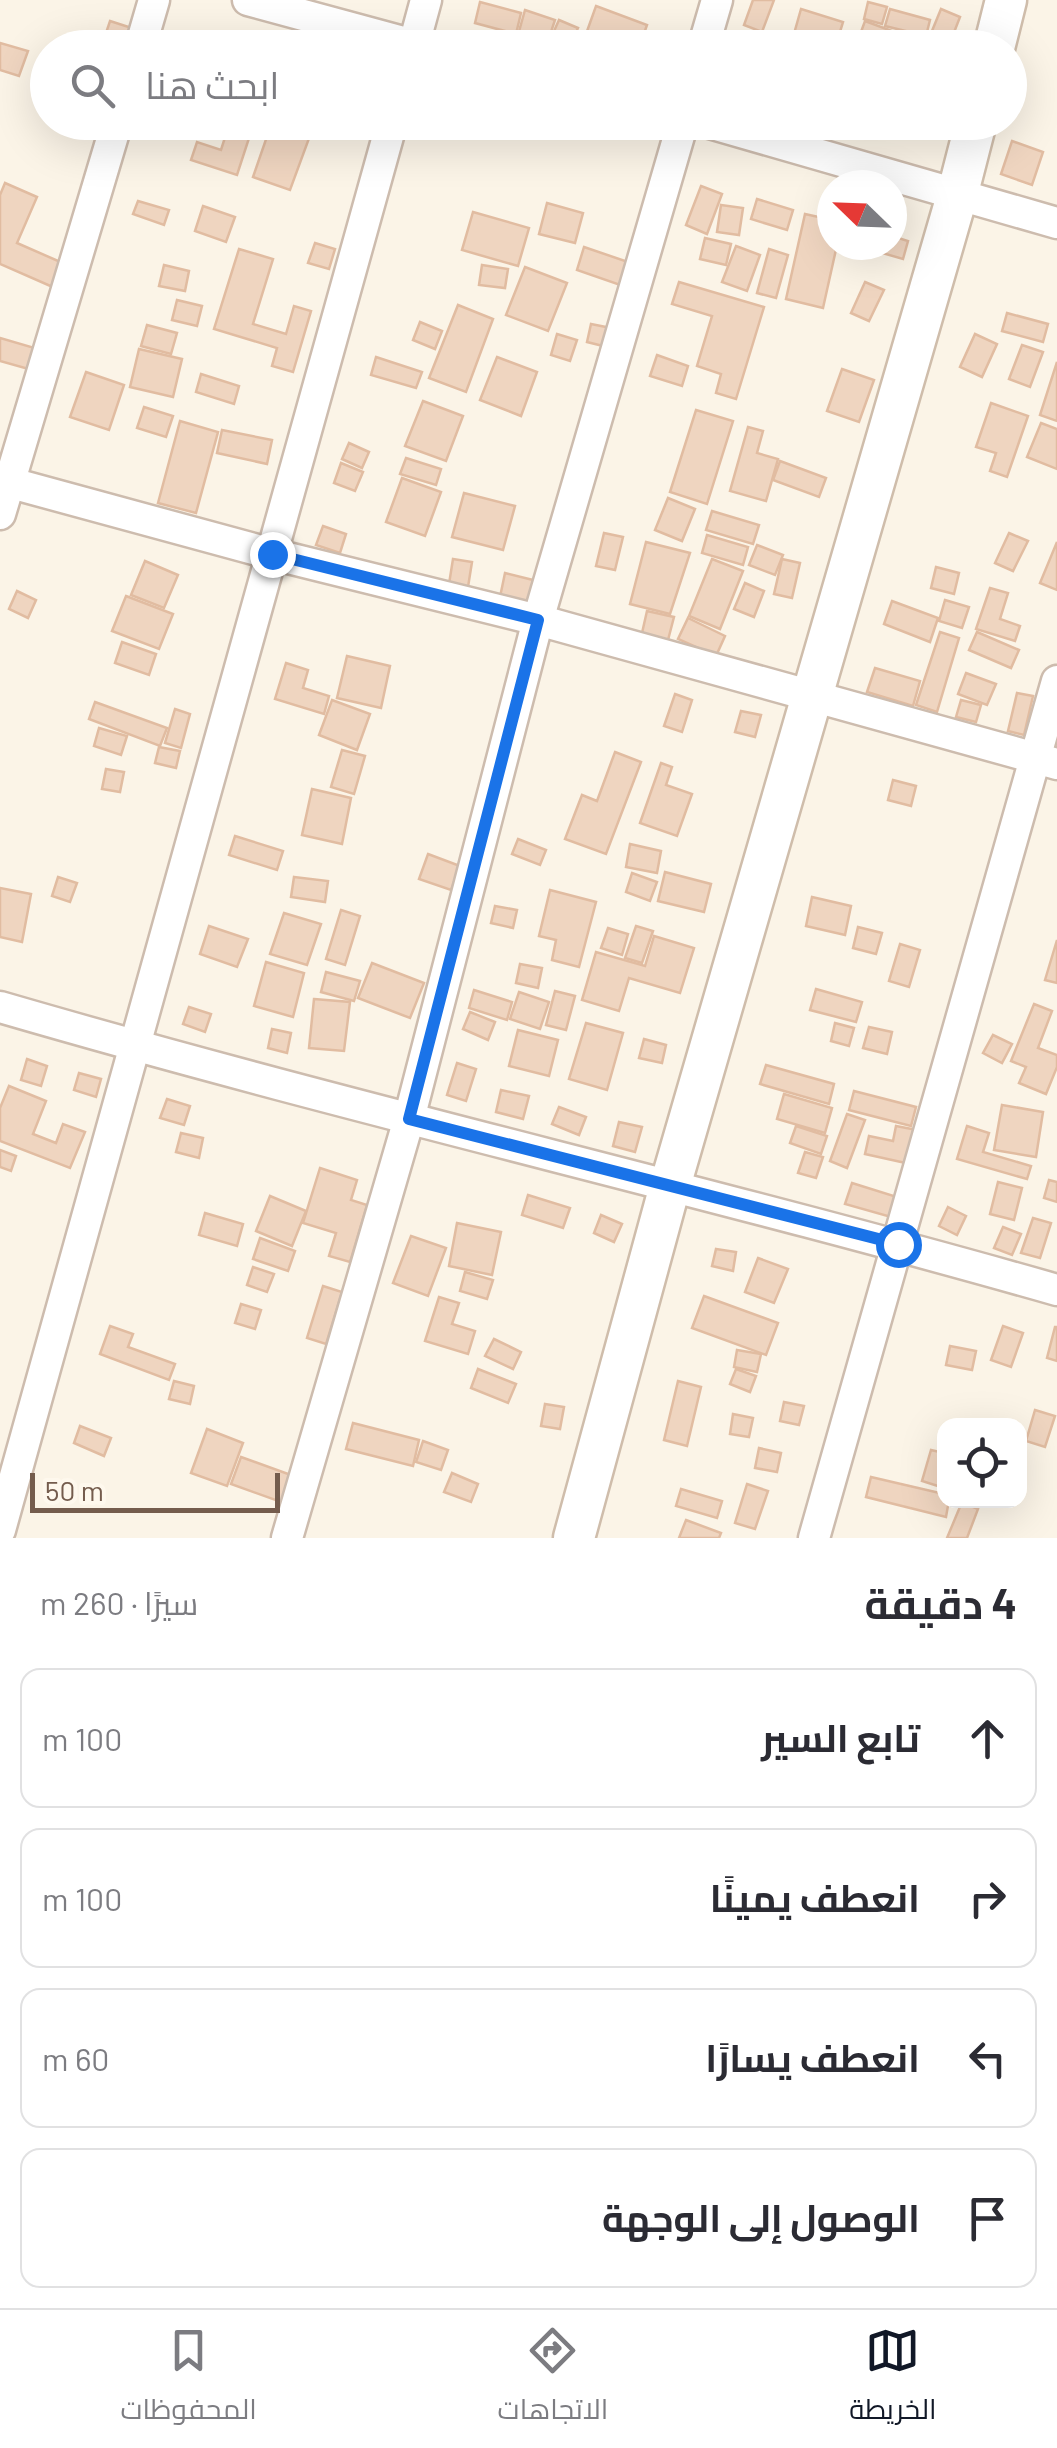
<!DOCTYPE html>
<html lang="ar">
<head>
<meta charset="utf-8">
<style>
	:root { --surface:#fff; --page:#f2f2f3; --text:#2b2b33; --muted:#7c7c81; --line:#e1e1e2; --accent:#111827 }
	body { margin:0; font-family:Barlow,Cairo,sans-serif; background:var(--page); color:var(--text); direction:rtl }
	.controls { position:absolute; right:30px; bottom:30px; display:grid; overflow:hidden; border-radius:20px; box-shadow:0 10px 40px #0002 }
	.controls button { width:90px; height:90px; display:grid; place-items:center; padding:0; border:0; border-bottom:2px solid var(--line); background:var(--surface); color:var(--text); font:50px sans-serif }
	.compass { position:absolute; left:817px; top:170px; width:90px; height:90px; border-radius:50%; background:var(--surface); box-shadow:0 10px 40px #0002; rotate:293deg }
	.scale { position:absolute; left:30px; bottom:25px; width:250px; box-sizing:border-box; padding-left:10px; border:5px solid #745c4d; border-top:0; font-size:28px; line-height:35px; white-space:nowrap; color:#745c4d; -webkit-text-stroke:8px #fef8ed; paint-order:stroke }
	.stop { position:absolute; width:30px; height:30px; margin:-22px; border:8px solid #1a73e8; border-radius:50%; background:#fff }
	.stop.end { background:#1a73e8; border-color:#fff; box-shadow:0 2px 10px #0008 }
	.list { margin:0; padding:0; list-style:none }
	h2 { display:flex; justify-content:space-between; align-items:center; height:130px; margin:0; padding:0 40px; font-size:42px }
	h2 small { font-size:32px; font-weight:400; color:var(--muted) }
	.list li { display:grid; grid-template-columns:65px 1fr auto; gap:30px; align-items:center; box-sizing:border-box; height:140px; margin:0 20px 20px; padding:0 20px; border:2px solid var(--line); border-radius:20px }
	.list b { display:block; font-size:38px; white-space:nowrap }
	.list em { font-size:32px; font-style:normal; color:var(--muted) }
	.icon { flex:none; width:55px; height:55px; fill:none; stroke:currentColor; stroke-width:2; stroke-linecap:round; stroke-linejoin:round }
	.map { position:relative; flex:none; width:1057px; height:1538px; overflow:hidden; direction:ltr }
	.search { position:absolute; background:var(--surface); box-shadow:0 10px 40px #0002; left:30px; right:30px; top:30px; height:110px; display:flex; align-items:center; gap:25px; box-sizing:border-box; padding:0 35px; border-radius:55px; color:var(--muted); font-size:38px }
	.sheet { height:770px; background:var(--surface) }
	nav { display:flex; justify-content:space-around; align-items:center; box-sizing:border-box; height:140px; border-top:2px solid var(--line); background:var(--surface); font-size:28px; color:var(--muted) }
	nav a { display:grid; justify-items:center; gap:5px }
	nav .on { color:var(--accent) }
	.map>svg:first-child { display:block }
	.building { fill:#efd5c0; stroke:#e1bca1; stroke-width:2.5 }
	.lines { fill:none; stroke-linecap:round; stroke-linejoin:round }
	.street-casing { stroke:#cdbcae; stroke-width:35 }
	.secondary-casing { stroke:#cfbdab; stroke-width:45 }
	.street { stroke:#fff; stroke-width:30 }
	.secondary { stroke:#fff; stroke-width:40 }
	.route { stroke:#1a73e8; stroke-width:12 }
</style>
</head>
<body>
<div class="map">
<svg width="1057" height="1538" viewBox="0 0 1057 1538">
	<rect width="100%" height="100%" fill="#fbf4e7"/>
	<g class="building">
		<path d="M753,0h21l-12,32 -18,-7z"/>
		<path d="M480,2l41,11 -5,21 -41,-11z"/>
		<path d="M868,2l19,5 -5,17 -18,-5z"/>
		<path d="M596,6l51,19 -8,23h-58z"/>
		<path d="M801,9l42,13 -8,26h-45z"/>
		<path d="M890,9l40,11 -4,16 -41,-10z"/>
		<path d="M941,9l19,8 -12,31h-23z"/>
		<path d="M525,10l30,10 -8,24 -29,-9z"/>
		<path d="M559,20l19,8 -9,20 -19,-8z"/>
		<path d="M110,21l25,8 -7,19h-27z"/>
		<path d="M865,21l35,13 -4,14h-41z"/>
		<path d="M0,43l28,8 -9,25 -19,-6z"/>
		<path d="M272,122h43l-25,68 -37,-13z"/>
		<path d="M228,128l22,7 -13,40 -46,-15 6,-18 24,8z"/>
		<path d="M1012,141l31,11 -11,33 -31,-11z"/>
		<path d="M5,183l32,14 -20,46 48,21 -10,24 -55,-24v-69z"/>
		<path d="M701,186l21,8 -15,40 -21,-9z"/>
		<path d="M757,199l36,11 -6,20 -36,-11z"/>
		<path d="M138,201l31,9 -5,15 -31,-11z"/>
		<path d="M547,203l36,10 -8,30 -36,-9z"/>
		<path d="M721,205l22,3 -4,27 -22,-3z"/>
		<path d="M203,206l32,11 -9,25 -31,-11z"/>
		<path d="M473,212l56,16 -11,38 -56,-16z"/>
		<path d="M805,214l27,6v25h5l-14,63 -37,-9z"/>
		<path d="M892,236l16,5 -5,18 -31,-9 2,-5h18z"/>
		<path d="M705,238l26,6 -5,21 -26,-6z"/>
		<path d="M315,243l20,6 -6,20 -21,-6z"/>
		<path d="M736,246l24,9 -13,36 -25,-9z"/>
		<path d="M584,247l47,16 -8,23 -46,-16z"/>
		<path d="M239,249l34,10 -20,65 33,10 8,-28 17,5 -18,61 -21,-6 5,-18 -63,-19z"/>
		<path d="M769,249l19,6 -12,43 -19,-5z"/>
		<path d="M164,265l25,6 -4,20 -26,-5z"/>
		<path d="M482,265l26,4 -3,19 -26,-3z"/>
		<path d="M525,267l42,16 -19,48 -42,-16z"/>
		<path d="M679,282l85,25 -28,92 -20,-6 5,-19 -24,-8 15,-50 -40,-12z"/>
		<path d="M865,282l19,8 -15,31 -18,-8z"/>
		<path d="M177,300l25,6 -5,20 -25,-6z"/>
		<path d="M458,305l35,14 -27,73 -37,-14z"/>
		<path d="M1007,313l41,11 -5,18 -41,-11z"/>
		<path d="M420,322l22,9 -7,18 -22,-9z"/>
		<path d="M591,324l20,4 -4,19 -20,-5z"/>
		<path d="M147,325l30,8 -6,21 -30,-8z"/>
		<path d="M557,334l20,6 -7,21 -19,-6z"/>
		<path d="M975,334l22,10 -15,33 -22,-10z"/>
		<path d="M0,338l38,11 -6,21 -32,-9z"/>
		<path d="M1022,345l21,7 -13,35 -21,-8z"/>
		<path d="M139,349l43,10 -9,38 -43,-10z"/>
		<path d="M657,355l31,11 -6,20 -32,-10z"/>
		<path d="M376,357l46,15 -6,16 -45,-13z"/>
		<path d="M497,357l40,15 -16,44 -41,-16z"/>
		<path d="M1057,362v59l-17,-6z"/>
		<path d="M842,369l32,11 -15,42 -32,-11z"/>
		<path d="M86,372l38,13 -15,45 -39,-13z"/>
		<path d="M201,374l38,12 -5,18 -38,-12z"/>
		<path d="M423,401l40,15 -17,45 -41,-15z"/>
		<path d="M991,403l37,13 -21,61 -17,-6 6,-18 -20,-6z"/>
		<path d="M144,407l29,9 -7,21 -29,-9z"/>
		<path d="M696,410l37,11 -26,83 -37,-12z"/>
		<path d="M180,421l38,11 -22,81 -38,-10z"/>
		<path d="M1041,423l16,6v40l-30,-12z"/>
		<path d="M748,427l15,4 -6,22 21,6 -12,42 -36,-10z"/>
		<path d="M222,430l50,10 -5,24 -50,-11z"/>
		<path d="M349,443l20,9 -7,16 -20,-9z"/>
		<path d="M406,458l35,11 -5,16 -36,-11z"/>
		<path d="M780,461l46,17 -7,19 -46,-17z"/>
		<path d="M341,463l22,9 -8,19 -21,-8z"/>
		<path d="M402,478l39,14 -16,44 -39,-14z"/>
		<path d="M464,493l51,13 -12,44 -51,-13z"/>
		<path d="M668,498l27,11 -13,32 -27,-11z"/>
		<path d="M712,511l47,14 -6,19 -47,-14z"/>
		<path d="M323,526l23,8 -6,19 -24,-8z"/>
		<path d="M604,533l19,4 -8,33 -19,-4z"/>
		<path d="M1009,533l19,8 -15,30 -18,-8z"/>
		<path d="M707,535l41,12 -5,18 -41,-12z"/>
		<path d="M646,542l44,11 -20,61 -40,-10z"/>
		<path d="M1057,542v48l-17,-7z"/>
		<path d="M757,545l26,10 -8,20 -26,-10z"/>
		<path d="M453,559l19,3 -4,25 -19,-3z"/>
		<path d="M712,559l31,12 -23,58 -31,-13z"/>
		<path d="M782,559l18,4 -8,35 -18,-4z"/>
		<path d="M145,561l33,14 -14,33 -33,-13z"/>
		<path d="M936,567l23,6 -5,21 -23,-6z"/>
		<path d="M505,573l32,8 -5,23 -32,-7z"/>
		<path d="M745,583l19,8 -10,26 -20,-8z"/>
		<path d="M990,588l18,5 -8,26 20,7 -5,15 -39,-12z"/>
		<path d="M17,591l19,9 -8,18 -19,-9z"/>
		<path d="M126,596l47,18 -14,35 -47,-18z"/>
		<path d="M945,600l24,7 -7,21 -23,-7z"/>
		<path d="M892,601l46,17 -8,24 -46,-18z"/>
		<path d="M647,611l27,6 -6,23 -26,-7z"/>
		<path d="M688,618l37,18 -9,20 -38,-17z"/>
		<path d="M940,632l19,6 -22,74 -21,-7z"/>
		<path d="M977,632l42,18 -8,18 -42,-18z"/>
		<path d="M122,642l34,12 -7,21 -34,-12z"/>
		<path d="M347,656l43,10 -9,42 -44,-10z"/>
		<path d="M286,663l22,7 -5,18 26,8 -5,18 -49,-15z"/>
		<path d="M875,668l45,13 -7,25 -46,-14z"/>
		<path d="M966,673l30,11 -9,21 -29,-11z"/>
		<path d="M1017,693l16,3 -9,39 -16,-4z"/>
		<path d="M675,694l17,6 -10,32 -18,-6z"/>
		<path d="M332,700l38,14 -13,36 -38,-15z"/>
		<path d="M961,700l20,5 -5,17 -20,-5z"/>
		<path d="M95,702l72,26 -7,18 -71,-27z"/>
		<path d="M175,709l15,5 -9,34 -16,-5z"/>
		<path d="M741,711l20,4 -6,22 -20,-5z"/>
		<path d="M99,728l28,8 -6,19 -27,-9z"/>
		<path d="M159,747l21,4 -4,17 -21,-5z"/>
		<path d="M342,750l23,6 -11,38 -23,-7z"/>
		<path d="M615,752l26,10 -35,92 -41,-15 17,-44 15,6z"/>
		<path d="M661,763l11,4 -6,18 26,9 -15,42 -37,-13z"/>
		<path d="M106,769l18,3 -4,20 -18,-3z"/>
		<path d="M893,780l23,6 -5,20 -23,-6z"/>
		<path d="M312,789l39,9 -9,46 -40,-9z"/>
		<path d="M235,836l48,15 -6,19 -48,-15z"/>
		<path d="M518,839l28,11 -6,15 -28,-11z"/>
		<path d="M630,844l31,7 -4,22 -31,-6z"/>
		<path d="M428,854l32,12 -9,24 -32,-11z"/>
		<path d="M665,872l46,12 -7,28 -46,-11z"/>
		<path d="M632,873l25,9 -7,19 -24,-9z"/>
		<path d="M58,877l19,6 -7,19 -18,-6z"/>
		<path d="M294,877l34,4 -3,21 -34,-5z"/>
		<path d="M0,888l31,6 -9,48 -22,-5z"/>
		<path d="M550,890l46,12 -17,65 -27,-7 4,-20 -17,-4z"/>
		<path d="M812,897l39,9 -6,29 -39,-9z"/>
		<path d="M495,906l22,4 -4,18 -22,-5z"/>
		<path d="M341,910l19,6 -15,49 -19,-6z"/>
		<path d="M284,913l37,11 -14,41 -37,-11z"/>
		<path d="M209,926l39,13 -11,28 -37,-13z"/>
		<path d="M636,926l17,5 -11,32 -17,-5z"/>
		<path d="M858,927l24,6 -6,21 -23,-6z"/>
		<path d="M608,928l20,6 -6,21 -21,-7z"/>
		<path d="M654,936l40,12 -14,45 -51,-15 -10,33 -37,-11 14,-48 49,14z"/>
		<path d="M1057,940v43l-12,-3z"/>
		<path d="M900,944l20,6 -11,37 -20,-6z"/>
		<path d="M266,962l38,11 -11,44 -39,-11z"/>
		<path d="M372,963l52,20 -14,35 -52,-20z"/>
		<path d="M520,964l22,4 -4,20 -22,-5z"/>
		<path d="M326,972l34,9 -6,20 -33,-9z"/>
		<path d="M816,989l46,13 -6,20 -46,-12z"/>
		<path d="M474,990l38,12 -5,18 -38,-12z"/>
		<path d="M555,991l20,5 -9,34 -20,-5z"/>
		<path d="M519,992l30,10 -9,27 -30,-10z"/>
		<path d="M314,999l36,3 -6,49 -35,-3z"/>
		<path d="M1034,1004l18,7 -14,37 19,7v12l-11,27 -27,-11 7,-16 -15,-6z"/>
		<path d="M189,1007l22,7 -6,18 -22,-8z"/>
		<path d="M470,1012l25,10 -7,18 -25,-11z"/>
		<path d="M586,1023l37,10 -16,57 -38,-11z"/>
		<path d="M835,1023l19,5 -5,18 -18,-5z"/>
		<path d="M869,1027l23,5 -5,22 -24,-6z"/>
		<path d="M272,1029l19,4 -4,20 -19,-5z"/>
		<path d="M518,1030l40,10 -9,36 -40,-10z"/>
		<path d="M993,1035l19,9 -10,19 -19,-10z"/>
		<path d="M644,1039l22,6 -4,18 -23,-5z"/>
		<path d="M27,1059l20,7 -6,20 -20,-6z"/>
		<path d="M457,1063l19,6 -10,32 -19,-6z"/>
		<path d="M766,1065l68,19 -5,20 -69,-20z"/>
		<path d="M79,1073l22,6 -5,18 -22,-7z"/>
		<path d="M9,1086l37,15 -13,33 23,9 7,-19 22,8 -15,36 -70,-27v-33z"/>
		<path d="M501,1090l28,6 -6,23 -27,-7z"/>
		<path d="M854,1091l62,16 -5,19 -62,-16z"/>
		<path d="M784,1094l48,14 -7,25 -48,-14z"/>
		<path d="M167,1099l23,7 -6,19 -24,-7z"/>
		<path d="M1002,1105l41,7 -7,45 -42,-7z"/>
		<path d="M559,1107l27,10 -7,18 -27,-11z"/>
		<path d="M847,1114l18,6 -18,48 -17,-7z"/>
		<path d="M619,1122l23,5 -7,25 -22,-6z"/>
		<path d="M796,1126l31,10 -6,18 -31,-11z"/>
		<path d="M896,1126l21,4 -7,34 -45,-10 4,-18 24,5z"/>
		<path d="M967,1126l22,7 -6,19 48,14 -4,13 -70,-20z"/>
		<path d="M181,1133l22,5 -4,20 -23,-6z"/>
		<path d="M0,1150l16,6 -5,15 -11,-4z"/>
		<path d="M805,1152l18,5 -7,21 -18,-5z"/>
		<path d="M320,1168l37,12 -6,20 16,5 -17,57 -21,-6 7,-23 -33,-10z"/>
		<path d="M1049,1180l8,2v20l-13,-4z"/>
		<path d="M998,1182l24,6 -8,32 -24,-6z"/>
		<path d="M852,1183l45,14 -6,20 -46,-13z"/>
		<path d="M528,1195l42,13 -7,20 -41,-13z"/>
		<path d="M270,1196l36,15 -14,35 -36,-15z"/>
		<path d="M948,1207l18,9 -9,19 -18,-9z"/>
		<path d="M205,1213l38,11 -6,22 -38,-11z"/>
		<path d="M601,1215l21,9 -8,18 -20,-9z"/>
		<path d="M1033,1218l18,5 -11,35 -19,-5z"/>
		<path d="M457,1223l44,9 -9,43 -43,-9z"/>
		<path d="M1003,1227l18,7 -9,21 -18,-7z"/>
		<path d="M411,1236l35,12 -18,48 -35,-13z"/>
		<path d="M260,1238l35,13 -7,20 -35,-12z"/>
		<path d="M716,1249l20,3 -3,19 -21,-5z"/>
		<path d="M758,1258l30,11 -14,34 -29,-11z"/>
		<path d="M253,1267l21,7 -7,18 -20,-7z"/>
		<path d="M465,1272l28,8 -6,19 -27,-8z"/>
		<path d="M323,1286l19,6 -16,52 -19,-6z"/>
		<path d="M704,1296l74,27 -12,32 -74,-27z"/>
		<path d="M439,1297l20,6 -7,21 23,7 -7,23 -43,-13z"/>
		<path d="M241,1304l20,6 -6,19 -20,-6z"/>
		<path d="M110,1326l23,8 -5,13 47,17 -6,16 -69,-26z"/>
		<path d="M1003,1326l20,7 -12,34 -20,-7z"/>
		<path d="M1055,1327h2v34l-10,-3z"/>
		<path d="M494,1339l27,13 -8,17 -28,-13z"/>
		<path d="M950,1346l26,5 -4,19 -26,-5z"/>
		<path d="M737,1350l24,4 -4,18 -23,-5z"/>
		<path d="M478,1369l38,15 -8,19 -37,-15z"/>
		<path d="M736,1369l20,7 -6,16 -20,-8z"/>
		<path d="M174,1381l20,5 -4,18 -21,-5z"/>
		<path d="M678,1381l23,6 -14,59 -23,-6z"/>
		<path d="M784,1402l20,4 -5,19 -19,-4z"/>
		<path d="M545,1404l19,3 -4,22 -19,-3z"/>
		<path d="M1035,1410l20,6 -10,31 -19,-6z"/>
		<path d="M733,1414l20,4 -4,19 -19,-3z"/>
		<path d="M353,1423l66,17 -6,26 -67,-17z"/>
		<path d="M80,1426l31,12 -7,18 -30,-13z"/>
		<path d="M207,1429l36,14 -16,43 -36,-13z"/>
		<path d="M423,1441l25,9 -7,20 -25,-8z"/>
		<path d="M759,1448l22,5 -4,19 -22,-4z"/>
		<path d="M931,1450l13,3 -3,34 -19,-6z"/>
		<path d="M241,1457l50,18 -10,27 -50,-18z"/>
		<path d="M452,1473l26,11 -7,18 -27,-10z"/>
		<path d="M871,1477l73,17v6h5l-3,17 -80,-20z"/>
		<path d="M747,1484l21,7 -13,38 -20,-6z"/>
		<path d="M681,1489l41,12 -5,17 -41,-12z"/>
		<path d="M962,1502l16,7 -11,29h-20z"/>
		<path d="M686,1520l35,13 -2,5h-40z"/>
	</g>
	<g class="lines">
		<defs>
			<g id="street">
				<path d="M248,0l177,48"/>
				<path d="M140,48l14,-48"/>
				<path d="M413,48l13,-48"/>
				<path d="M703,48l14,-48"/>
				<path d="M706,122l351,101"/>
				<path d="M0,480l272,74 266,66 519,144"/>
				<path d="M0,514l117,-392"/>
				<path d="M0,1007c350,102 706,183 1057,283"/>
				<path d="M0,1530l392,-1408"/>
				<path d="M287,1538l122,-419 129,-499 145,-498"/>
				<path d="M814,1538l243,-857"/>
			</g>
			<g id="secondary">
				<path d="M994,48l12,-48"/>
				<path d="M574,1538l96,-352 287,-990 19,-74"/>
			</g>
		</defs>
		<use href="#street" class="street-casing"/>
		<use href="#secondary" class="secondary-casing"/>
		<use href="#street" class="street"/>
		<use href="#secondary" class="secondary"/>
	</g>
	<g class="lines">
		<path class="route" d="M272,554l266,66 -129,499 489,125"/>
	</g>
</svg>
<div class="controls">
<button><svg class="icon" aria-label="locate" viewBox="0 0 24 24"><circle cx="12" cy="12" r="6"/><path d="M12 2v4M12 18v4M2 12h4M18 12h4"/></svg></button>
</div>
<svg class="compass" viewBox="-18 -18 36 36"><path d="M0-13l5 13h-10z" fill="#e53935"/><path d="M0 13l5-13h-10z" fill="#7c7c81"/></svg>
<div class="scale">50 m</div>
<div class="stop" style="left:898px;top:1244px"></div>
<div class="stop end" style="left:272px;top:554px"></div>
<div class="search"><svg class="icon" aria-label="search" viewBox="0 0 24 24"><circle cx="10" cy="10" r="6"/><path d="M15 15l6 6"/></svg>ابحث هنا</div>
</div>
<section class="sheet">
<h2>4 دقيقة<small>سيرًا · 260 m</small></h2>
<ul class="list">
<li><svg class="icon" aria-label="ahead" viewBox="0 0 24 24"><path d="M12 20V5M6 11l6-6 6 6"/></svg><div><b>تابع السير</b></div><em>100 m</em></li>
<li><svg class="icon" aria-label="right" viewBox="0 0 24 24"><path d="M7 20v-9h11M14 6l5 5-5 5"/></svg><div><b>انعطف يمينًا</b></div><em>100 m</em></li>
<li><svg class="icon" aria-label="left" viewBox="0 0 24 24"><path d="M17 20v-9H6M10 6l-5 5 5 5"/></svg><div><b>انعطف يسارًا</b></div><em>60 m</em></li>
<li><svg class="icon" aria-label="arrive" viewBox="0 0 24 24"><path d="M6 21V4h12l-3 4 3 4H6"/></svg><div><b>الوصول إلى الوجهة</b></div></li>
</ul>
</section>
<nav>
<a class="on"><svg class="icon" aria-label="map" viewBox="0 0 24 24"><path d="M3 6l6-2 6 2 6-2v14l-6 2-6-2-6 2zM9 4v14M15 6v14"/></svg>الخريطة</a>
<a><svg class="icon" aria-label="directions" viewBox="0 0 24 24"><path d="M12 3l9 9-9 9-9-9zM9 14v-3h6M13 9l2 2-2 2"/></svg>الاتجاهات</a>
<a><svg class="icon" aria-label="saved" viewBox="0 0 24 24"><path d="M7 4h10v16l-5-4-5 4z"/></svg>المحفوظات</a>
</nav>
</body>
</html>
